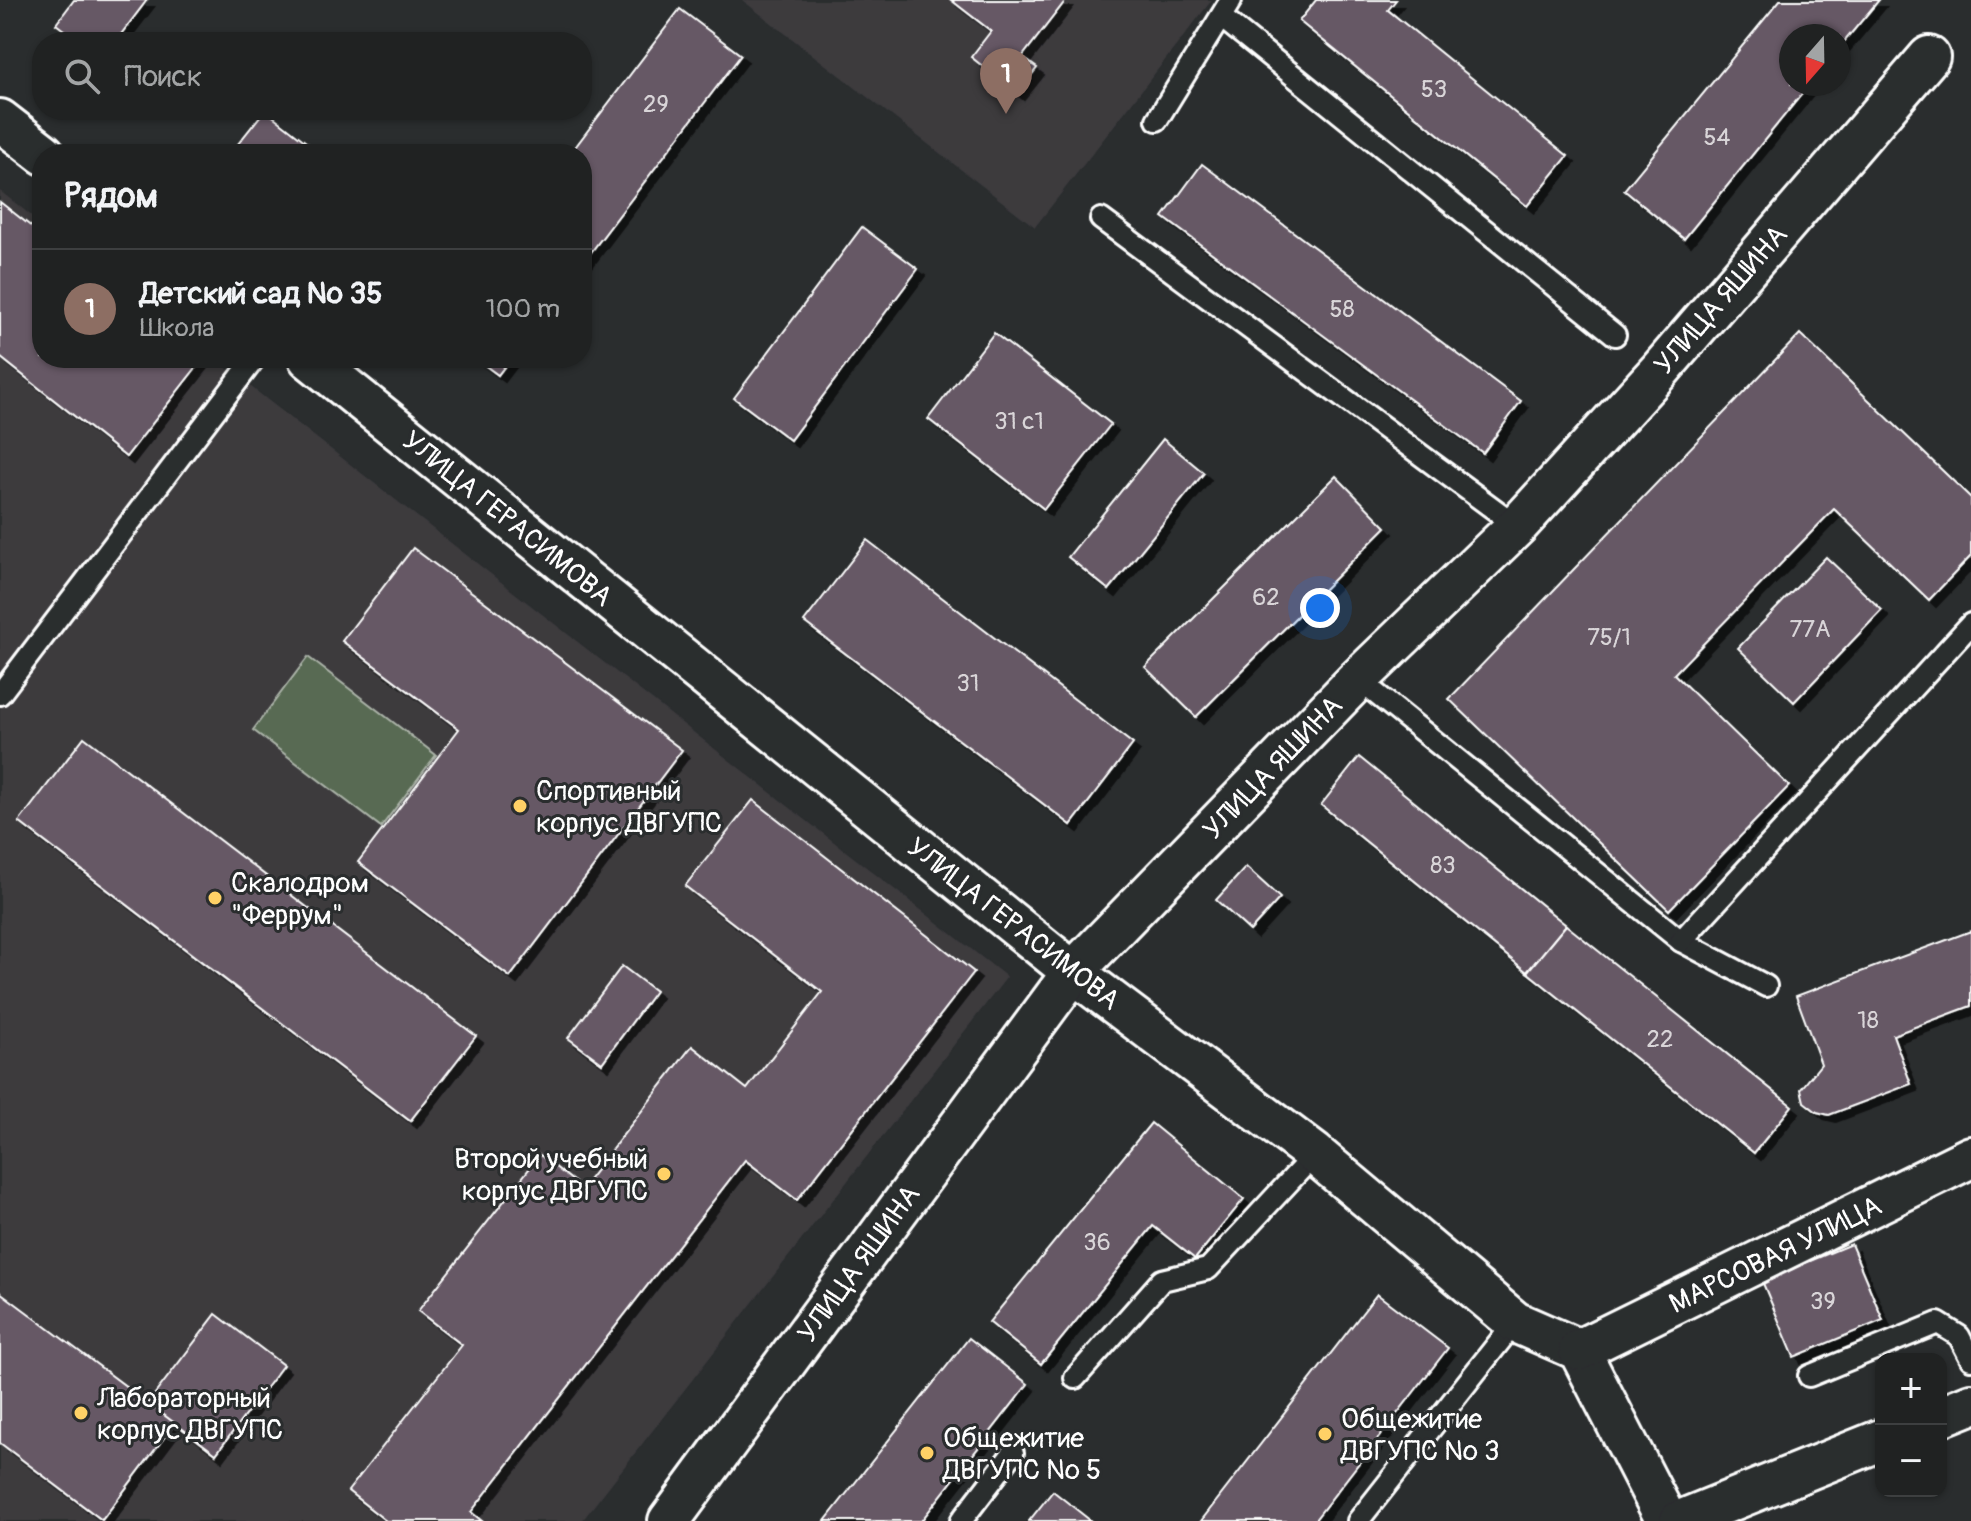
<!DOCTYPE html>
<html lang="ru">
<head>
<meta charset="utf-8">
<style>
	:root { --surface:#202222; --page:#2d2f2f; --text:#f1f3f6; --muted:#a2a4a5; --line:#3d3f40; --accent:#ffd166 }
	body { margin:0; font-family:Pangolin,sans-serif; background:var(--page); color:var(--text) }
	.controls { position:absolute; right:24px; bottom:24px; display:grid; overflow:hidden; border-radius:16px; box-shadow:0 2px 6px #0004 }
	.controls button { width:72px; height:72px; display:grid; place-items:center; padding:0; border:0; border-bottom:2px solid var(--line); background:var(--surface); color:var(--text); font:40px sans-serif }
	.compass { position:absolute; left:1779px; top:24px; width:72px; height:72px; border-radius:50%; background:var(--surface); box-shadow:0 2px 6px #0004; rotate:200deg }
	.you { position:absolute; left:1320px; top:608px; width:28px; height:28px; margin:-20px; border:6px solid #fff; border-radius:50%; background:#1a73e8; box-shadow:0 0 0 12px #1a73e833 }
	.badge { display:grid; place-items:center; width:52px; height:52px; border-radius:50%; background:var(--accent); color:#fff; font-size:26px; font-weight:700 }
	.pin { position:absolute; translate:-50% -66px; filter:drop-shadow(0 2px 4px #0008) }
	.pin::after { content:''; position:absolute; top:42px; width:28px; height:24px; background:inherit; clip-path:polygon(0 0,100% 0,50% 100%) }
	.list { margin:0; padding:0; list-style:none }
	h2 { display:flex; justify-content:space-between; align-items:center; height:104px; margin:0; padding:0 32px; font-size:34px }
	h2 small { font-size:26px; font-weight:400; color:var(--muted) }
	.list li { display:grid; grid-template-columns:52px 1fr auto; gap:24px; align-items:center; box-sizing:border-box; height:120px; padding:0 32px; border-top:2px solid var(--line) }
	.list b { display:block; font-size:30px; white-space:nowrap }
	.list p { margin:0; font-size:26px; white-space:nowrap; color:var(--muted) }
	.list em { font-size:26px; font-style:normal; color:var(--muted) }
	.icon { flex:none; width:44px; height:44px; fill:none; stroke:currentColor; stroke-width:2; stroke-linecap:round; stroke-linejoin:round }
	.map { position:relative; flex:none; width:1971px; height:1521px; overflow:hidden }
	.search { position:absolute; background:var(--surface); box-shadow:0 2px 6px #0004; left:32px; top:32px; width:560px; height:88px; display:flex; align-items:center; gap:20px; box-sizing:border-box; padding:0 28px; border-radius:32px; color:var(--muted); font-size:30px }
	.panel { position:absolute; background:var(--surface); box-shadow:0 2px 6px #0004; left:32px; top:144px; width:560px; height:224px; border-radius:32px }
	.map>svg:first-child { display:block }
	.built { fill:#3c3a3e }
	.green { fill:#586a53; stroke:#acb4a9; stroke-width:2 }
	.building { fill:#665865; stroke:#fff; stroke-width:2; filter:url(#shadow) }
	.lines { fill:none; stroke-linecap:round; stroke-linejoin:round }
	.service-casing { stroke:#fff; stroke-width:26 }
	.minor-casing { stroke:#fff; stroke-width:46 }
	.service { stroke:#2a2d2e; stroke-width:20 }
	.minor { stroke:#2a2d2e; stroke-width:40 }
	.poi-dot { fill:#ffd166; stroke:#2a2d2e; stroke-width:3 }
	.labels { text-anchor:middle; stroke-width:6; stroke-linejoin:round; paint-order:stroke }
	.number-label { font-size:24px; fill:#d9d5d8 }
	.street-label { font-size:28px; fill:#fff; stroke:#2a2d2e }
	.poi-label { font-size:28px; fill:#fff; stroke:#2a2d2e; text-anchor:start }
</style>
</head>
<body>
<div class="map">
<svg width="1971" height="1521" viewBox="0 0 1971 1521">
	<defs>
		<filter id="shadow"><feDropShadow dx="7" dy="7" stdDeviation="0" flood-color="#0009"/></filter>
	</defs>
	<rect width="100%" height="100%" fill="#2a2d2e"/>
	<filter id="ink" filterUnits="userSpaceOnUse"><feTurbulence type="fractalNoise" baseFrequency=".0125" numOctaves="2"/><feDisplacementMap in="SourceGraphic" scale="16" xChannelSelector="R" yChannelSelector="G"/><feConvolveMatrix kernelMatrix="1 2 1 2 8 2 1 2 1" color-interpolation-filters="sRGB"/></filter>
	<g filter="url(#ink)">
		<g class="built">
			<path d="M742,0h470l-177,227z"/>
			<path d="M0,191l42,33v134h172l793,619 -425,544h-582z"/>
		</g>
		<path class="green" d="M308,657l128,98 -55,72 -128,-97z"/>
		<g class="building">
			<path d="M74,0h73l-32,42h-35l-24,-18z"/>
			<path d="M951,0h115l-44,57 15,11 -20,25 -46,-36 20,-26z"/>
			<path d="M1316,0h80l-8,10 180,146 -41,50 -228,-185z"/>
			<path d="M1780,0h99l-40,48v-12h-48v48h19l-126,155 -60,-49z"/>
			<path d="M680,9l61,46 -159,209v-110h-12z"/>
			<path d="M265,110l54,42 -2,2h-87z"/>
			<path d="M1202,164l319,237 -38,52 -320,-236z"/>
			<path d="M0,202l42,33v123l160,2 -76,97 -126,-100z"/>
			<path d="M862,227l56,42 -128,171 -56,-42z"/>
			<path d="M994,333l117,91 -67,85 -116,-90z"/>
			<path d="M1800,334l171,164v58l-42,44 -95,-91 -160,165 115,112 -120,124 -220,-211z"/>
			<path d="M475,358h36l-13,17z"/>
			<path d="M1163,439l41,34 -95,117 -41,-33z"/>
			<path d="M1336,476l50,51 -190,190 -51,-50z"/>
			<path d="M867,540l266,204 -62,81 -267,-203z"/>
			<path d="M413,548l269,202 -172,227 -152,-115 101,-133 -117,-88z"/>
			<path d="M1826,557l56,53 -88,92 -56,-54z"/>
			<path d="M84,737l392,299 -66,85 -391,-299z"/>
			<path d="M1359,757l207,168 -39,47 -206,-167z"/>
			<path d="M753,800l221,172 -177,228 -52,-40 -274,352 11,9h-96l-38,-30 114,-146 -44,-34 122,-156 42,33 110,-142 55,43 75,-97 -137,-106z"/>
			<path d="M1246,867l34,31 -30,33 -34,-31z"/>
			<path d="M1566,925l226,181 -38,47 -227,-181z"/>
			<path d="M1971,931v75l-78,29 18,49 -82,31 -12,-3 -13,-10 -3,-13 20,-25 -25,-68z"/>
			<path d="M622,966l33,25 -53,72 -34,-25z"/>
			<path d="M1151,1123l93,76 -49,60 -42,-33 -112,138 -52,-42z"/>
			<path d="M1851,1244l32,76 -89,37 -32,-76z"/>
			<path d="M0,1292l175,131 -73,97 -102,-77z"/>
			<path d="M1377,1294l71,54 -134,173h-113z"/>
			<path d="M216,1314l67,51 -67,89 -68,-51z"/>
			<path d="M969,1338l59,46 -107,137h-96z"/>
			<path d="M1053,1491l38,30h-62z"/>
		</g>
		<g class="lines">
			<defs>
				<g id="service">
					<path d="M1221,17l394,318"/>
					<path d="M1157,120l74,-120"/>
					<path d="M1101,219l416,307"/>
					<path d="M1358,679l323,262 85,45"/>
					<path d="M0,694l255,-336"/>
					<path d="M1681,941l290,-317"/>
					<path d="M1809,1376l129,-53 21,13 12,23"/>
					<path d="M1075,1378l87,-98 46,-11 107,-115"/>
					<path d="M961,1521l52,-68"/>
					<path d="M1358,1521l157,-199"/>
				</g>
				<g id="minor">
					<path d="M0,120l44,34"/>
					<path d="M309,358l764,614 242,182 200,168 64,28 88,171"/>
					<path d="M1579,1350l392,-193"/>
					<path d="M1941,1416l30,-12"/>
					<path d="M669,1521l404,-549 285,-293 159,-153 143,-156 269,-313"/>
					<path d="M1680,1521l201,-81"/>
				</g>
			</defs>
			<use href="#service" class="service-casing"/>
			<use href="#minor" class="minor-casing"/>
			<use href="#service" class="service"/>
			<use href="#minor" class="minor"/>
		</g>
	</g>
	<g class="poi-dot">
		<circle cx="520" cy="806" r="8"/>
		<circle cx="215" cy="898" r="8"/>
		<circle cx="664" cy="1174" r="8"/>
		<circle cx="81" cy="1413" r="8"/>
		<circle cx="1325" cy="1434" r="8"/>
		<circle cx="927" cy="1453" r="8"/>
	</g>
	<g class="labels">
		<g class="number-label">
			<text x="1434" y="97">53</text>
			<text x="656" y="112">29</text>
			<text x="1717" y="145">54</text>
			<text x="1342" y="317">58</text>
			<text x="1019" y="429">31 с1</text>
			<text x="1266" y="605">62</text>
			<text x="1810" y="637">77А</text>
			<text x="1609" y="645">75/1</text>
			<text x="968" y="691">31</text>
			<text x="1443" y="873">83</text>
			<text x="1868" y="1028">18</text>
			<text x="1660" y="1047">22</text>
			<text x="1097" y="1250">36</text>
			<text x="1823" y="1309">39</text>
		</g>
		<g class="street-label">
			<text transform="translate(1720 299) rotate(-49)" y="10">УЛИЦА ЯШИНА</text>
			<text transform="translate(508 518) rotate(39)" y="10">УЛИЦА ГЕРАСИМОВА</text>
			<text transform="translate(1272 767) rotate(-46)" y="10">УЛИЦА ЯШИНА</text>
			<text transform="translate(1014 923) rotate(38)" y="10">УЛИЦА ГЕРАСИМОВА</text>
			<text transform="translate(1775 1254) rotate(-26)" y="10">МАРСОВАЯ УЛИЦА</text>
			<text transform="translate(858 1263) rotate(-54)" y="10">УЛИЦА ЯШИНА</text>
		</g>
		<g class="poi-label">
			<text x="536" y="800">Спортивный<tspan x="536" dy="32">корпус ДВГУПС</tspan></text>
			<text x="231" y="892">Скалодром<tspan x="231" dy="32">"Феррум"</tspan></text>
			<text x="648" y="1168" text-anchor="end">Второй учебный<tspan x="648" dy="32">корпус ДВГУПС</tspan></text>
			<text x="97" y="1407">Лабораторный<tspan x="97" dy="32">корпус ДВГУПС</tspan></text>
			<text x="1341" y="1428">Общежитие<tspan x="1341" dy="32">ДВГУПС № 3</tspan></text>
			<text x="943" y="1447">Общежитие<tspan x="943" dy="32">ДВГУПС № 5</tspan></text>
		</g>
	</g>
</svg>
<div class="controls">
<button>+</button>
<button>−</button>
</div>
<svg class="compass" viewBox="-18 -18 36 36"><path d="M0-13l5 13h-10z" fill="#e53935"/><path d="M0 13l5-13h-10z" fill="#a2a4a5"/></svg>
<div class="you"></div>
<div class="pin badge" style="left:1006px;top:114px;background:#8d6e63">1</div>
<div class="search"><svg class="icon" aria-label="search" viewBox="0 0 24 24"><circle cx="10" cy="10" r="6"/><path d="M15 15l6 6"/></svg>Поиск</div>
<section class="panel">
<h2>Рядом<small></small></h2>
<ul class="list">
<li><span class="badge" style="background:#8d6e63">1</span><div><b>Детский сад № 35</b><p>Школа</p></div><em>100 m</em></li>
</ul>
</section>
</div>
</body>
</html>
